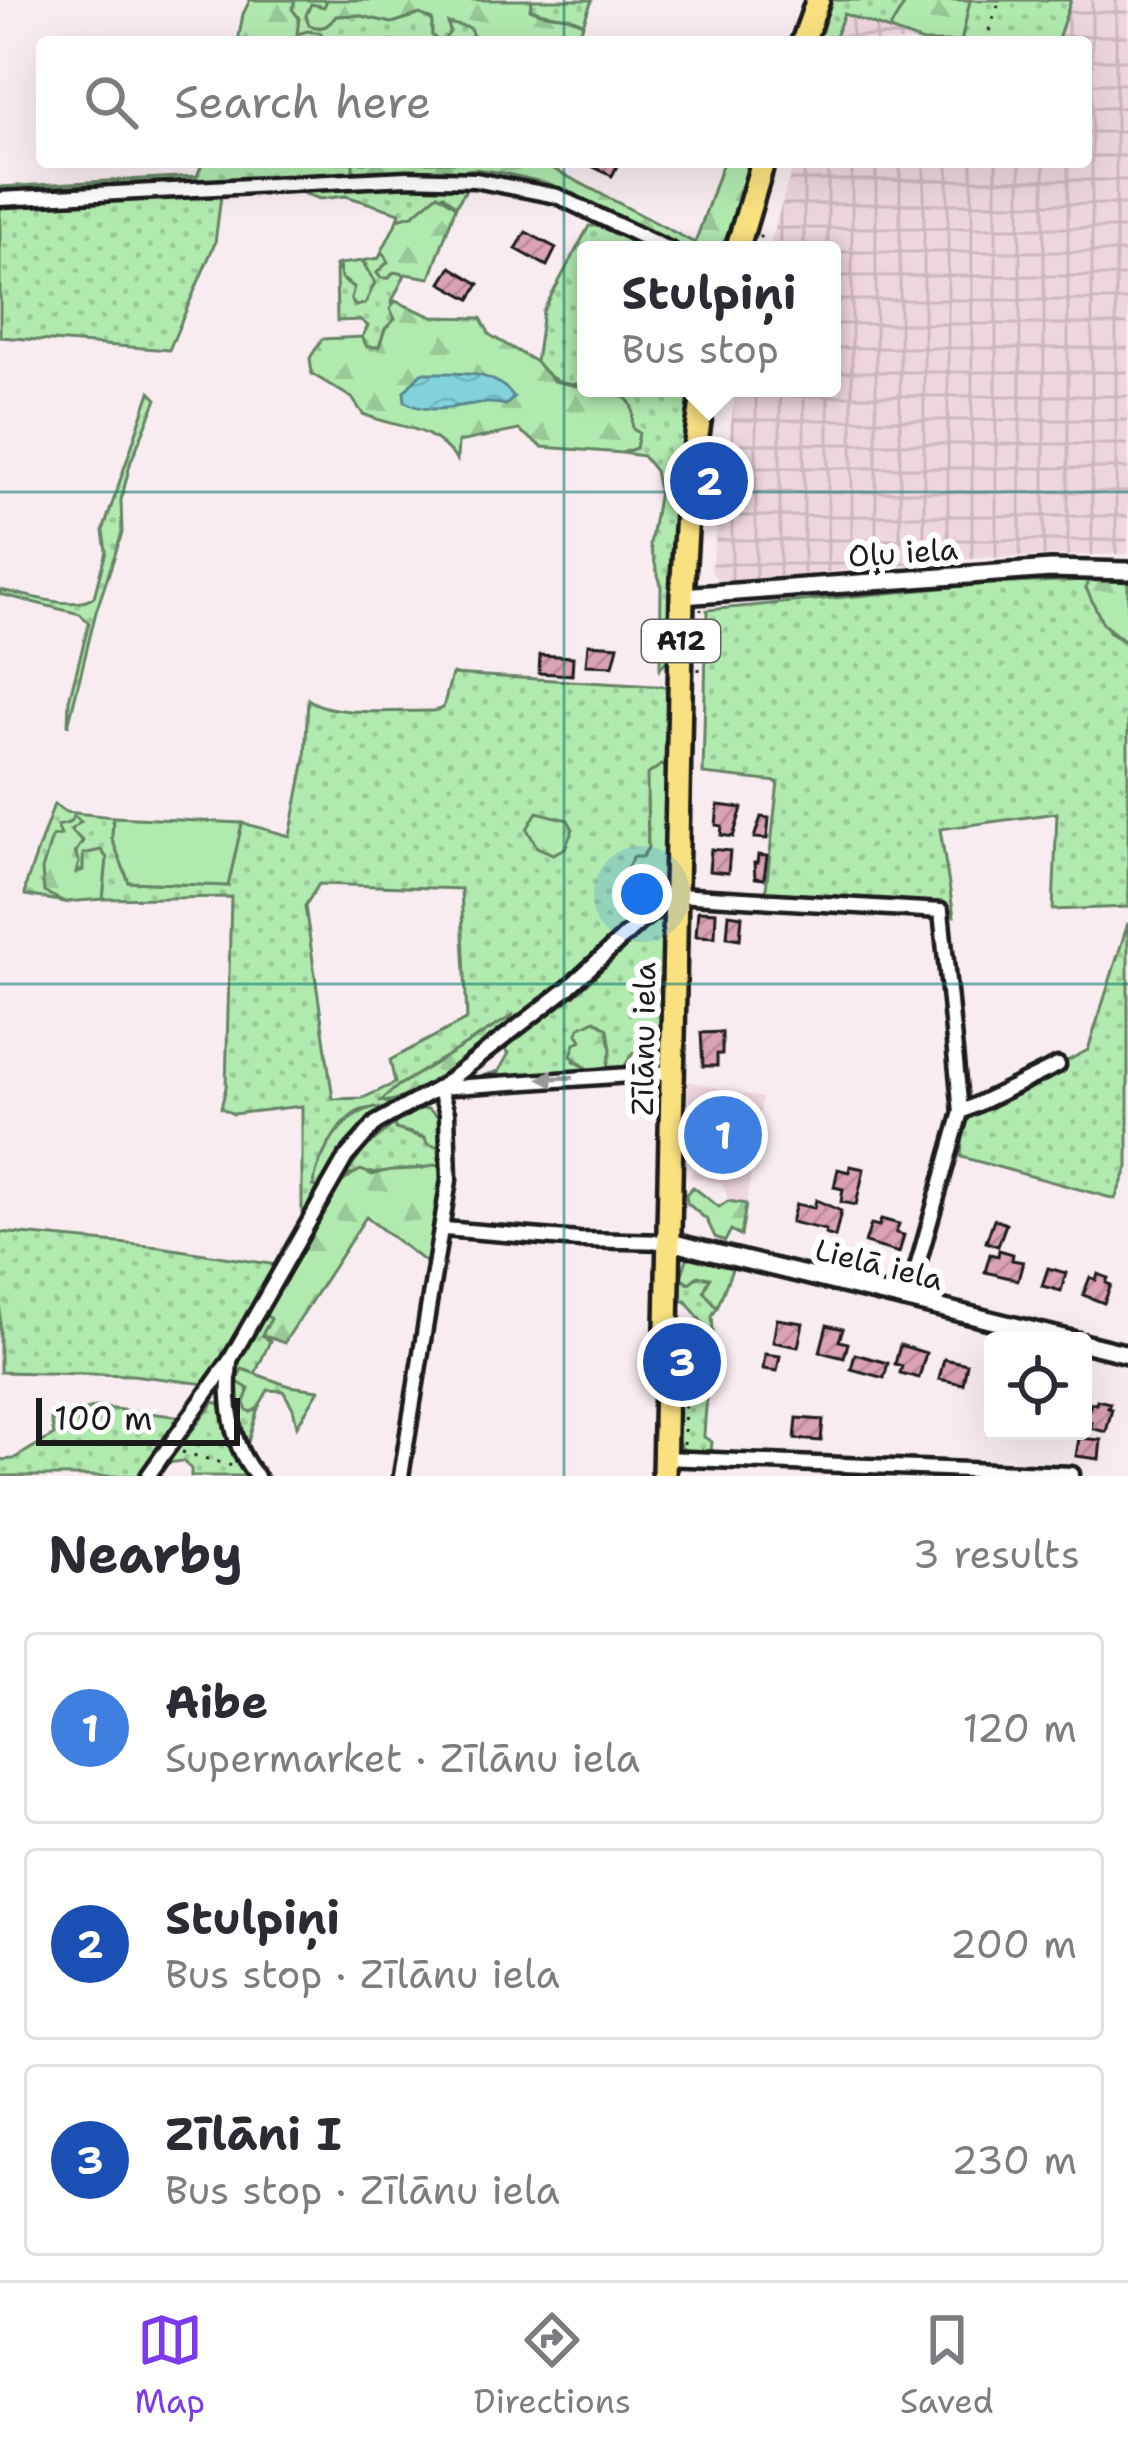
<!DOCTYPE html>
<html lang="en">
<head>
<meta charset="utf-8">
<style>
	:root { --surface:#fff; --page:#f7f7f7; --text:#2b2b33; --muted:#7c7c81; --line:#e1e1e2; --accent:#7c3aed }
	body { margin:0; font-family:"Shantell Sans",sans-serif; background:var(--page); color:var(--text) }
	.controls { position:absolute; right:36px; bottom:36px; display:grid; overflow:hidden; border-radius:12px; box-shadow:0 12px 48px #0002 }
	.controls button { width:108px; height:108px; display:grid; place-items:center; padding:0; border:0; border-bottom:3px solid var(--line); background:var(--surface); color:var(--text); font:60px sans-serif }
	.scale { position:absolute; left:36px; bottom:30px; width:204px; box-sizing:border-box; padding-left:12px; border:6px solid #1c1c1c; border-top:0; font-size:33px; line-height:42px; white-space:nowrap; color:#1c1c1c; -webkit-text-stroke:9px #fff; paint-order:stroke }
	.you { position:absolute; left:642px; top:894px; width:42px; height:42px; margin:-30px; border:9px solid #fff; border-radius:50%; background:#1a73e8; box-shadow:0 0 0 18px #1a73e833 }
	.badge { display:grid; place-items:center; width:78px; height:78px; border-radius:50%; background:var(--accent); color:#fff; font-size:39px; font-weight:700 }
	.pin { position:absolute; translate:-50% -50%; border:6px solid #fff; box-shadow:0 3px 12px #0006 }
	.popup { position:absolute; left:577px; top:241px; width:264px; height:156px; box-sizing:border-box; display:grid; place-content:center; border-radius:12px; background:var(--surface); filter:drop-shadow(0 3px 9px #0005); font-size:39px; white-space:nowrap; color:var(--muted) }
	.popup b { font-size:45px; color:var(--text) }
	.popup::after { content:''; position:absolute; left:50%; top:100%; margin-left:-24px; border:24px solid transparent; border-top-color:var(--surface) }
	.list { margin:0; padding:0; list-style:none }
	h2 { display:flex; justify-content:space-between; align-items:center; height:156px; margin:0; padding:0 48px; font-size:51px }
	h2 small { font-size:39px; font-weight:400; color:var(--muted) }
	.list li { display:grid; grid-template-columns:78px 1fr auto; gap:36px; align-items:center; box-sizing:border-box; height:192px; margin:0 24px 24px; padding:0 24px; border:3px solid var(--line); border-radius:12px }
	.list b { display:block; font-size:45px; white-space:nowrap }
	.list p { margin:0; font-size:39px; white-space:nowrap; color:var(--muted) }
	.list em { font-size:39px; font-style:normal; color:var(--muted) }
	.icon { flex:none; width:66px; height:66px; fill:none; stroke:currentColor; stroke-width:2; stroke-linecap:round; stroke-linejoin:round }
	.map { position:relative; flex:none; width:1128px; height:1476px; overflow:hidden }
	.search { position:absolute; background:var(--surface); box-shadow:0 12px 48px #0002; left:36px; right:36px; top:36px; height:132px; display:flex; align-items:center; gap:30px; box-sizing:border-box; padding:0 42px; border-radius:12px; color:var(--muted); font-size:45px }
	.sheet { height:804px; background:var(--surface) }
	nav { display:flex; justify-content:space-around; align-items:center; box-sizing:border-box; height:168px; border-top:3px solid var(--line); background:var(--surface); font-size:33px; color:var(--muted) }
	nav a { display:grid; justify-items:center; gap:6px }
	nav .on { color:var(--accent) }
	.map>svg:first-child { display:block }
	.built { fill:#efd6de }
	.industrial { fill:url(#industrial-grid) }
	.grass { fill:url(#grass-dots); stroke:#668366; stroke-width:3; fill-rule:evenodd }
	.forest { fill:url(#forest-firs); stroke:#668366; stroke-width:3 }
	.green { fill:#b1eaaf; stroke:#668366; stroke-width:3 }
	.water { fill:url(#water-waves); stroke:#59898f; stroke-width:3 }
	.building { fill:url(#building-hatch); stroke:#1c1c1c; stroke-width:3 }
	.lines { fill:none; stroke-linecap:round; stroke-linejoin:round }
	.minor-casing { stroke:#1c1c1c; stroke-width:21 }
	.tertiary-casing { stroke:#1c1c1c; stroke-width:24 }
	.trunk-casing { stroke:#1c1c1c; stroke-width:30 }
	.path { stroke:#1c1c1c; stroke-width:3; stroke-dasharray:3 9; stroke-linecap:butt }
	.minor { stroke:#fff; stroke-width:12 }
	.tertiary { stroke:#fff; stroke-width:15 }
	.trunk { stroke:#fae180; stroke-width:21 }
	.oneway { fill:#999 }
	.grid { fill:none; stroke:#0f766e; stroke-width:3; stroke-opacity:0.55 }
	.labels { text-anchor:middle; stroke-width:12; stroke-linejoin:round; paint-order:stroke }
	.shield { fill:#fff; stroke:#606060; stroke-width:3 }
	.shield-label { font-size:27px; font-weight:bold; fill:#1c1c1c }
	.street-label { font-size:30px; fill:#1c1c1c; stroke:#fff }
</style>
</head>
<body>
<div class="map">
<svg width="1128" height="1476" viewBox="0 0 1128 1476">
	<defs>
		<pattern id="industrial-grid" width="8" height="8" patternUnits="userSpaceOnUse" patternTransform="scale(3)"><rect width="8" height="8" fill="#efd6de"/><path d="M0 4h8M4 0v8" fill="none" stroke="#ccb7be"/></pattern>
		<pattern id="grass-dots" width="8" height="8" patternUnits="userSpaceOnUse" patternTransform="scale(3)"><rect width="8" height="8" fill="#b1eaaf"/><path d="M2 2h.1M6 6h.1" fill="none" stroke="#98c896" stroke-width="1.8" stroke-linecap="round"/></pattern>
		<pattern id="forest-firs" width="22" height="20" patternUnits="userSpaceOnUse" patternTransform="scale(3)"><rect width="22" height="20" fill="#b1eaaf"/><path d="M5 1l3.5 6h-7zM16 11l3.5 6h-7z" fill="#98c896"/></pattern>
		<pattern id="water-waves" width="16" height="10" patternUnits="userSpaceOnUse" patternTransform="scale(3)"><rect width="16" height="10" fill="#81d2db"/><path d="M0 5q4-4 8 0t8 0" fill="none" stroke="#6fb4bb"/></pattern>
		<pattern id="building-hatch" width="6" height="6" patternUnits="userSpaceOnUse" patternTransform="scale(3)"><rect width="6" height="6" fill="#dba2b3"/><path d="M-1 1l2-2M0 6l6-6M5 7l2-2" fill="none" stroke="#bb8b99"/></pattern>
	</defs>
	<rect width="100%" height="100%" fill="#f8ecf0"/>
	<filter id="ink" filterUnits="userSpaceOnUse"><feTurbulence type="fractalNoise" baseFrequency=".00833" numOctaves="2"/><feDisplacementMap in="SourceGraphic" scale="24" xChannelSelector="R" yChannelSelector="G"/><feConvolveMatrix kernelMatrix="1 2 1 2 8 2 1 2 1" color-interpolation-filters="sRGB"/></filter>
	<g filter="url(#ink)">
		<path class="built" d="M689,1081l73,17 -16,106 -18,-3 -6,-19 -32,-5 4,-9 10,-5 -1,-50 -17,-15z"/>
		<g class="industrial">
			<path d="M1071,0h57v554l-145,4 -264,24 -8,-11 25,-183h96v-138h-64l26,-88h292v-120h-29z"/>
			<path d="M843,14l80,28h-90z"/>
		</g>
		<g class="grass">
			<path d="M295,0h32l9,16 22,-1 34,8 28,-9 12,6v14c15,-11 21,-14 38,-6l5,14h-144l-35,-6 -4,-27z"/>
			<path d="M532,0h60l-9,24c-17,-12 -35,-6 -53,-16z"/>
			<path d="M829,0h78l-18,30 -45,-16 -11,28h-19z"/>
			<path d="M970,0h101l-14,42h-96z"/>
			<path d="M203,162h150l17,9 31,3 -401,19v-6l197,-11z"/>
			<path d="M406,183l57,3 2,5 -9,15 -12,-11 -31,20 -15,4 2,-6 -54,-17 -26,3 -20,-7 -79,4 -6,47 -46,107 -169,-13v-135z"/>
			<path d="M605,221l44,21 2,8h-65v132c-22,8 -36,-3 -50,-20l7,-51 46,-85h11z"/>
			<path d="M382,251l6,11 -11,11 3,4 9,1 4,-7 12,4 -14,28 4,16 -10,10 -6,18h-12l-5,-10 6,-11 -7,-6 -24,1 -1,-57 9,18 9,6 12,-23 -4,-4 17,-3z"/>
			<path d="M603,388h28l2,8 31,-5 29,1 -15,101 -9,164 -9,12 1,-83 -11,-41 9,-54 -4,-20 -12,-15 -21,-3 14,-5 -11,-50z"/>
			<path d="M150,392l7,7 -26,62 -10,39 1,33 -26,79 -28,114 1,-26 20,-77 -9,-9 -80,-20v-4c25,4 75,22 94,7l12,-46 -3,-20z"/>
			<path d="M1089,580l-3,8 24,45 18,11v263l-75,3 4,-97 -117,16 14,87 -190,-9 14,-125 -75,-8 4,-164 278,-26z"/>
			<path d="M452,674l218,13 -2,81 -21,30 1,50 -6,9 10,27 8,8 -82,77 -68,54 2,-7 -114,70 -16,15 10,3 -12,8 -1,-4c-7,1 -14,0 -20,3 -24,12 -41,51 -45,75l4,1 -16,29v-110l-69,8 -12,-6 5,-21 5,-190 -128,2 3,-33 -29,8 -1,-25 -7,-26 -8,12 -2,62 6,5 -40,-7 1,-11 28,-80 12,8 47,5 -1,22 17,43 99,4 14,-63 48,13 15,-77 3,-60c24,19 95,11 126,12l9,-3zM319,884l142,5 6,130 -77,41 5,23 -32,15 -30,1 -28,-193z"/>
			<path d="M662,919l2,145 -14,4 -11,-15h-6l-11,17h-16l5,-20 -29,-9 -8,20 16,10 -132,12 15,-10 3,5 23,-7 10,-18 -5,-4 72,-55 78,-73z"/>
			<path d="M1128,923v244l-13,32 -154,-42 3,-42 124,-65z"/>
			<path d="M394,1124l2,5 49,16 -2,21 -96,9 -11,14 30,-42z"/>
			<path d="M0,1232l160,15 116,18 -71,119 -73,-9 -132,-3z"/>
			<path d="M704,1275l7,4 6,29 -5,8 3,42 -4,-2c-2,28 -6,53 -7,81l8,5 -1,12 -26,-1 -8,-13 8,-88h-4l-2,-36 10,19 13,-13 -17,-22 -5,3 1,-26 5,5z"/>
			<path d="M266,1315l6,4 -10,16 8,6 -15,33 -7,-4 -2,13 5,29 7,-4 -12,41 22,27h-6l-22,-33 -7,-70z"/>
			<path d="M214,1402l10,3 26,71h-59v-7l-8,-8 -16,2z"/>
			<path d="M97,1407l85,10 -42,59h-140v-16l13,-1 41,-24 -3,-16z"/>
		</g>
		<g class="forest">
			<path d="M250,0h45l-3,9 7,9 -2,16 11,-3 13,2 1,6 9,3h-93l5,-28z"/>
			<path d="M327,0h205l-2,9c18,10 36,3 53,15l-6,18h-102l-5,-14 -22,-5 2,9 -7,9 -6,-1 -5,-5v-15l-12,-6 -28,9 -34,-8 -22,1c-8,11 -14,14 -27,9l-3,-10 5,-11 13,3z"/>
			<path d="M907,0h63l-9,42h-38l-34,-12z"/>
			<path d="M353,162h187l155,81 28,-81h29l-26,76 -8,12h-29l-139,-66 -47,-11 -29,-4 -22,4 -82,-2 -11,3 -6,-5z"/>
			<path d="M438,194l18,12 -26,72 -36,-6 -5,6h-8l-4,-5 11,-11 -6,-11 16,-32 15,-4z"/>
			<path d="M362,261l13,22 -10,21 -10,2 -4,-7 3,-12 -13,-9 -2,-14z"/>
			<path d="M395,301l38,16 48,1 9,17 46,27 17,19 23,5 10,-4v6c13,0 43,4 46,20 2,7 -1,14 1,21l6,4 -3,15 -14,5 -80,-6 -23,-17 -61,12 -1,18c-29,-38 -54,-29 -94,-46l-11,-16 -40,-24 -2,-16 12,-19 40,-2 5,10h12l6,-18 10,-10 -5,-10z"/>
			<path d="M1089,580l39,2v62l-25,-20 -17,-36z"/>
			<path d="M661,765l7,3 -1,98 -7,26 -10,-14 -14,4 -12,-9 9,-16h9l6,-9 -1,-73z"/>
			<path d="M537,812l31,8 5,9 -8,19 -12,6 -16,-7 -10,-18z"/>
			<path d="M74,816l7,6 -11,8 13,11 -8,12 4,9 -3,11 7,-3v-16l18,-4 6,8 -4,41 -38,3 -21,-10 -2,-22 10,-33 9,-2 -4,-9 12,-3z"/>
			<path d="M512,1016l-2,7c-25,18 -102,85 -129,78l17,-15z"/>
			<path d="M595,1020l13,9 3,21 -5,20 -16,1 -19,-15 4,-12 6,-4 -4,-6 2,-6z"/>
			<path d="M375,1107l5,5 -33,30 -29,45 -5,-1c6,-32 28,-71 62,-79z"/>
			<path d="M418,1109h10l12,9 5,27 -4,3 -14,-4 -2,-7 -29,-8 -2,-5z"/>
			<path d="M434,1165l9,1 -14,99 -63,-48 -82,126 -22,-8 9,-16 -5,-4c9,-22 23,-39 34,-60 16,-30 27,-71 61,-85l12,5c19,-9 40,-2 61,-10z"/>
			<path d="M693,1187l26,20 9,-6 18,3 -5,32 -10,-6 -6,11 -10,-4 -8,-17 -20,-17 -1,-9z"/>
			<path d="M697,1254l37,10 -17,44 -13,-17 6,-13 -12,-2 -9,7 -8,-6 6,-18z"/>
			<path d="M242,1369l47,17 30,4 -22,36 -4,-18 -10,-17 -15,-1 -10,18 -7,4 -5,-3 -2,-7 5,-13 -13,-8z"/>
		</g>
		<path class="green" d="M113,817l129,6 -14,63 -99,-4 -17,-43z"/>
		<path class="water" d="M421,373c33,1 71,-6 93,24l-8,8c-34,-9 -69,15 -101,-3l-1,-10z"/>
		<g class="building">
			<path d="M583,162h36l-7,14z"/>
			<path d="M526,232l30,16 -9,18 -31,-17z"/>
			<path d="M451,267l28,17 -9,15 -29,-16z"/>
			<path d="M588,644l30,2 -5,20 -27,-1z"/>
			<path d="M540,655l33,2 -1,18 -33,-2z"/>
			<path d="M718,805l24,3 -9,29 -12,-2 1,-9 -6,-1z"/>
			<path d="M761,817l8,1 -2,21 -13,-1z"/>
			<path d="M711,849l19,2 -2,22 -19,-2z"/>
			<path d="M758,855l9,1 -3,23 -9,-1 -1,-15h3z"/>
			<path d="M698,911l18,1 -1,25 -19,-1z"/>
			<path d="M729,914l13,2 -2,23 -13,-2z"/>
			<path d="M722,1032v22h-5v12h-14l-2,-33z"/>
			<path d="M707,1113h21v5l11,1 -1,32h-31z"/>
			<path d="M850,1166l14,3 -8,36 -15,-3 2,-13 -9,-2 4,-18 11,3z"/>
			<path d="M816,1200l25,11 -6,26 -10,-3 1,-4 -35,-8 5,-18 18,4z"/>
			<path d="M881,1219l18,5 -3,9 8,2 -5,18 -34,-10 6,-19 8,2z"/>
			<path d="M994,1219l12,5 -8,22 -12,-4z"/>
			<path d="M999,1250l14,4 -1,6 11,2 -5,18 -33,-8 5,-18 8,2z"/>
			<path d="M1048,1268l18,5 -5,18 -19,-5z"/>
			<path d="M1098,1274l10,4 -2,5 5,2 -7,18 -21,-8 7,-18 6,3z"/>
			<path d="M777,1319l26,4 -5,24 -25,-5z"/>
			<path d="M827,1325l16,4 -4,12 9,2 -4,15 -24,-6z"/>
			<path d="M900,1345l26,8 -7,25 -19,-5 2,-7 -7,-2z"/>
			<path d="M765,1354l15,2 -3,15 -14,-2z"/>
			<path d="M855,1354l33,9 -4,15 -33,-9z"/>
			<path d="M944,1359l23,5 -4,20 -24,-5z"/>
			<path d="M1097,1400l13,3 -2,5 4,1 -6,23 -16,-4 2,-5 -6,-2 5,-18 5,1z"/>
			<path d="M797,1418l26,2 -2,21 -26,-2z"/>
			<path d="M1079,1438l22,2 -2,19 -23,-3z"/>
		</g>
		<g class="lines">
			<defs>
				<g id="minor">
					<path d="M0,199l407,-21 68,2 82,16 113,54"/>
					<path d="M961,1112l97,-47"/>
					<path d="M444,1229l135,11 91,2"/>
					<path d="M230,1361c-4,37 0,86 27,115"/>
					<path d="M664,1458l408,16"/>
					<path d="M148,1476l82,-116 116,-203 30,-34 63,-35 129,-100 72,-66 36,-27 265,16 20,201 -53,187"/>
					<path d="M401,1476l48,-296 -2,-67 -8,-25 234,-16"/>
				</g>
				<g id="tertiary">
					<path d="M682,596l369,-27 77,2"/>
					<path d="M670,1242l406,99"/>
					<path d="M1083,1343l45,11"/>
				</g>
				<g id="trunk">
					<path d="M803,42l15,-42"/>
					<path d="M737,250l26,-88"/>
					<path d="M664,1476l18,-880 6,-99 16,-109"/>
				</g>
			</defs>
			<use href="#minor" class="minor-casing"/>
			<use href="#tertiary" class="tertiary-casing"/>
			<use href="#trunk" class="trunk-casing"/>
			<g class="path">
				<path d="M985,42l15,-42"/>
				<path d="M757,250l4,-17"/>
				<path d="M699,671l2,-62"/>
				<path d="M684,1444l2,-116"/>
				<path d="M182,1452l54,15"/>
			</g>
			<use href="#minor" class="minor"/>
			<use href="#tertiary" class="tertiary"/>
			<use href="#trunk" class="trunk"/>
		</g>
		<defs><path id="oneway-solid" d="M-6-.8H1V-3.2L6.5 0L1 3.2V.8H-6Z" transform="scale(3)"/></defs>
		<use class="oneway" href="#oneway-solid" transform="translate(556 1078) rotate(177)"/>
	</g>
	<path class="grid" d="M564,0v42M564,162v1314M0,492h1128M0,984h1128"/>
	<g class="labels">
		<rect class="shield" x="642" y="620" width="78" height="42" rx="9"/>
		<g class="shield-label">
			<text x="681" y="650">A12</text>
		</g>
		<g class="street-label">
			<text transform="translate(903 553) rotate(-4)" y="10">Oļu iela</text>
			<text transform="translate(644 1039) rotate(-89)" y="10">Zīlānu iela</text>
			<text transform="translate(879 1265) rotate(14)" y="10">Lielā iela</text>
		</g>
	</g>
</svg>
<div class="controls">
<button><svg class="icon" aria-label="locate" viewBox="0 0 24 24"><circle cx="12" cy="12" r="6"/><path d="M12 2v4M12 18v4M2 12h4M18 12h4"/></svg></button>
</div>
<div class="scale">100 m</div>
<div class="you"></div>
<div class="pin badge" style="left:723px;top:1135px;background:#3f7fe0">1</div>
<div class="pin badge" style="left:709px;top:481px;background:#1a4fb4">2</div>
<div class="popup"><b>Stulpiņi</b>Bus stop</div>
<div class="pin badge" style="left:682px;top:1362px;background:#1a4fb4">3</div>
<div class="search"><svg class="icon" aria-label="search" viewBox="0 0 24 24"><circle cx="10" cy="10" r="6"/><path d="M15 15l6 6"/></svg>Search here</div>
</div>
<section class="sheet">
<h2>Nearby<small>3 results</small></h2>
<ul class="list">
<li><span class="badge" style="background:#3f7fe0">1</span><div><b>Aibe</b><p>Supermarket · Zīlānu iela</p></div><em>120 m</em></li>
<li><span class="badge" style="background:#1a4fb4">2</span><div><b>Stulpiņi</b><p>Bus stop · Zīlānu iela</p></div><em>200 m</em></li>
<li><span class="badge" style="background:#1a4fb4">3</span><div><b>Zīlāni I</b><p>Bus stop · Zīlānu iela</p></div><em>230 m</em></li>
</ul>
</section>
<nav>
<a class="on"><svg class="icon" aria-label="map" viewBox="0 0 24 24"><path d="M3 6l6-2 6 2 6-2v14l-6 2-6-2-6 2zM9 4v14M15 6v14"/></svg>Map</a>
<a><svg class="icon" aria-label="directions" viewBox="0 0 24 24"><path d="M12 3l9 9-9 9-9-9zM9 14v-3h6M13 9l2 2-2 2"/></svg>Directions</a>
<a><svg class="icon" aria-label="saved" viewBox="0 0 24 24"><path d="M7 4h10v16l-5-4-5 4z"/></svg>Saved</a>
</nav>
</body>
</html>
